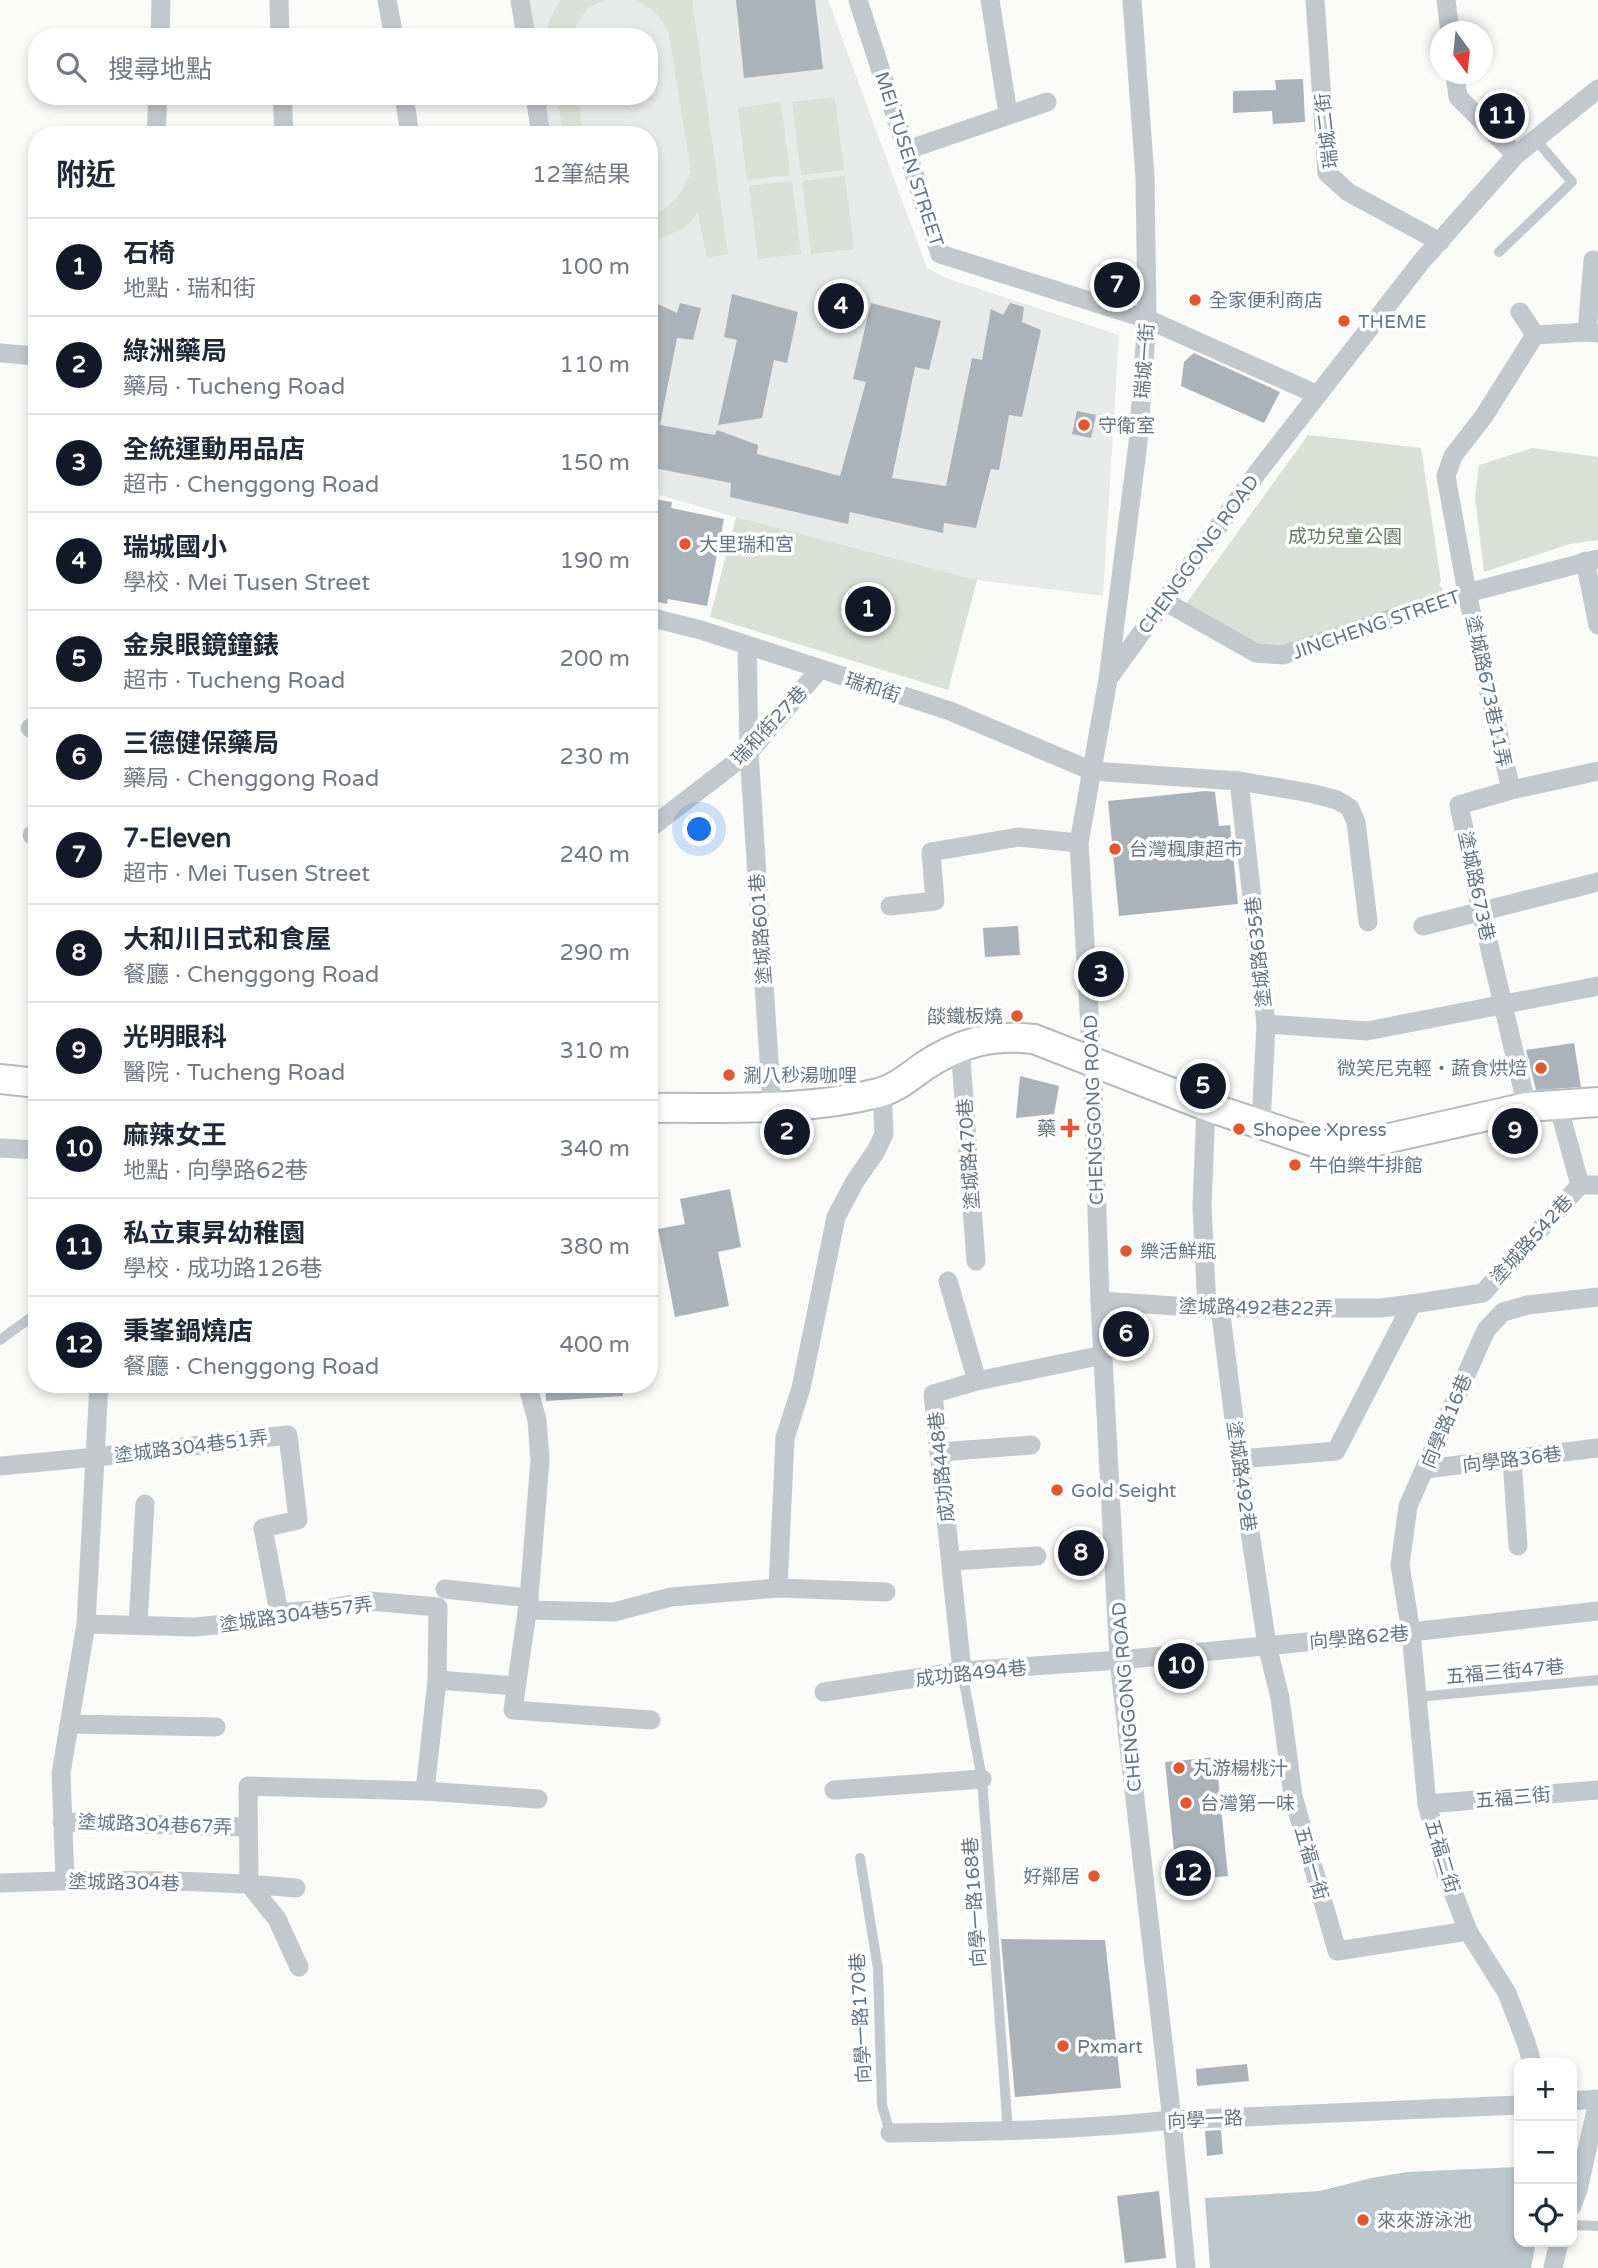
<!DOCTYPE html>
<html lang="zh-TW">
<head>
<meta charset="utf-8">
<style>
	:root { --surface:#fff; --page:#f6f6f7; --text:#1f2937; --muted:#747a83; --line:#e0e1e3; --accent:#111827 }
	body { margin:0; font-family:"Varela Round","Noto Sans TC",sans-serif; background:var(--page); color:var(--text) }
	.controls { position:absolute; right:21px; bottom:21px; display:grid; overflow:hidden; border-radius:14px; box-shadow:0 4px 10px #0003 }
	.controls button { width:63px; height:63px; display:grid; place-items:center; padding:0; border:0; border-bottom:2px solid var(--line); background:var(--surface); color:var(--text); font:35px sans-serif }
	.compass { position:absolute; left:1430px; top:21px; width:63px; height:63px; border-radius:50%; background:var(--surface); box-shadow:0 4px 10px #0003; rotate:165deg }
	.you { position:absolute; left:700px; top:830px; width:24px; height:24px; margin:-18px; border:5px solid #fff; border-radius:50%; background:#1a73e8; box-shadow:0 0 0 10px #1a73e833 }
	.badge { display:grid; place-items:center; width:46px; height:46px; border-radius:50%; background:var(--accent); color:#fff; font-size:23px; font-weight:700 }
	.pin { position:absolute; translate:-50% -50%; border:4px solid #fff; box-shadow:0 2px 7px #0006 }
	.list { margin:0; padding:0; list-style:none }
	h2 { display:flex; justify-content:space-between; align-items:center; height:91px; margin:0; padding:0 28px; font-size:30px }
	h2 small { font-size:23px; font-weight:400; color:var(--muted) }
	.list li { display:grid; grid-template-columns:46px 1fr auto; gap:21px; align-items:center; box-sizing:border-box; height:98px; padding:0 28px; border-top:2px solid var(--line) }
	.list b { display:block; font-size:26px; white-space:nowrap }
	.list p { margin:0; font-size:23px; white-space:nowrap; color:var(--muted) }
	.list em { font-size:23px; font-style:normal; color:var(--muted) }
	.icon { flex:none; width:38px; height:38px; fill:none; stroke:currentColor; stroke-width:2; stroke-linecap:round; stroke-linejoin:round }
	.map { position:relative; flex:none; width:1598px; height:2268px; overflow:hidden }
	.search { position:absolute; background:var(--surface); box-shadow:0 4px 10px #0003; left:28px; top:28px; width:630px; height:77px; display:flex; align-items:center; gap:18px; box-sizing:border-box; padding:0 24px; border-radius:28px; color:var(--muted); font-size:26px }
	.panel { position:absolute; background:var(--surface); box-shadow:0 4px 10px #0003; left:28px; top:126px; width:630px; height:1267px; border-radius:28px }
	.map>svg:first-child { display:block }
	.built { fill:#e8e9e9 }
	.green { fill:#dadfd7 }
	.water { fill:#bbc7cb }
	.building { fill:#aab3b9 }
	.lines { fill:none; stroke-linecap:round; stroke-linejoin:round }
	.secondary-casing { stroke:#b3babf; stroke-width:32 }
	.lane { stroke:#c3c8cc; stroke-width:10 }
	.street { stroke:#c3c8cc; stroke-width:19 }
	.secondary { stroke:#fff; stroke-width:28 }
	.poi-dot { fill:#e4572e; stroke:#fff; stroke-width:2.5 }
	.labels { text-anchor:middle; stroke-width:7; stroke-linejoin:round; paint-order:stroke }
	.street-label { font-size:19px; fill:#657683; stroke:#fff }
	.poi-label { font-size:19px; fill:#657683; stroke:#fff; text-anchor:start }
	.park-label { font-size:19px; fill:#687a64; stroke:#fff }
</style>
</head>
<body>
<div class="map">
<svg width="1598" height="2268" viewBox="0 0 1598 2268">
	<rect width="100%" height="100%" fill="#fafaf8"/>
	<path class="built" d="M526,0h302l99,268 19,10 173,57 -16,261 -126,-16 -241,-63 -87,-25v-357h-98l-7,-39h105v-59h-116z"/>
	<g class="green">
		<path d="M561,0h44l-17,8 -17,25v4h-24c-2,-13 7,-27 14,-37z"/>
		<path d="M636,0h56l36,254 -21,4 -9,-45 -15,16 -34,14v-27c24,-10 32,-20 42,-44l-23,-143 -14,-18z"/>
		<path d="M557,96h21l5,39h-20z"/>
		<path d="M835,97l9,73 -43,5 -9,-73z"/>
		<path d="M781,102l9,73 -43,5 -9,-72z"/>
		<path d="M845,176l9,73 -43,5 -9,-73z"/>
		<path d="M792,181l9,73 -43,5 -9,-73z"/>
		<path d="M1308,435l113,13 20,133 -2,4 4,4 -12,16 -165,49 -81,-49z"/>
		<path d="M1532,448l66,9v83l-28,4 -86,28 -9,-74 4,-33z"/>
		<path d="M736,517l241,63 -29,110 -238,-73z"/>
	</g>
	<path class="water" d="M1519,2167v75h17l-5,26h-321l-5,-70 115,-7 51,-13 36,-6z"/>
	<g class="building">
		<path d="M736,0h79l8,69 -79,9z"/>
		<path d="M1303,79l2,43 -32,2 -1,-13 -39,2v-22l43,-1 -1,-10z"/>
		<path d="M732,294l66,18 -11,51 -13,-3 -12,58 -44,7 19,-85 -13,-3z"/>
		<path d="M649,300l28,13 3,-10 21,5 -8,32 -16,-2 -17,87 55,10 2,-5 41,15 -1,9 83,22 26,-94 -13,-3 18,-76 70,18 -12,49 -14,-3 -23,111 54,8 26,-128 10,2 9,-51 12,6 7,-12 14,4 -2,15 19,8 -19,87 -13,-2 -10,55 -8,-1 -15,59 -32,-5 -1,10 -93,-21 -2,12 -118,-27 1,-14 -82,-16z"/>
		<path d="M1194,353l86,39 -16,31 -83,-37 3,-24z"/>
		<path d="M1077,411l19,4 -5,23 -19,-4z"/>
		<path d="M649,498l23,4 -1,6 53,11 -17,87 -39,-7 -1,5 -18,-4v-47l4,-18 -4,-1z"/>
		<path d="M1206,791l9,1 4,34 11,-1 8,79 -119,12 -11,-115z"/>
		<path d="M1018,926l2,29 -35,2 -2,-29z"/>
		<path d="M1574,1043l7,44 -45,3 -10,-40z"/>
		<path d="M1020,1076l39,10 -5,28 -38,4z"/>
		<path d="M730,1189l11,58 -23,5 11,54 -54,11 -17,-88 27,-5 -5,-25z"/>
		<path d="M545,1384h78v12l-77,5z"/>
		<path d="M1207,1664l1,8 -52,5 -1,-8z"/>
		<path d="M1216,1757l12,119 -51,5 -12,-119z"/>
		<path d="M1001,1939l104,1 16,148 -106,9z"/>
		<path d="M1247,2064l2,17 -52,5 -1,-17z"/>
		<path d="M1221,2130l2,24 -16,2 -2,-25z"/>
		<path d="M1159,2191l7,67 -41,5 -8,-67z"/>
	</g>
	<g class="lines">
		<defs>
			<g id="secondary">
				<path d="M0,1079l37,4"/>
				<path d="M649,1108c76,-1 154,4 229,-15 17,-4 31,-16 45,-26 35,-24 69,-33 111,-28l172,67 120,40 37,-2 164,-37 71,-5"/>
			</g>
		</defs>
		<use href="#secondary" class="secondary-casing"/>
		<g class="lane">
			<path d="M1499,252l73,-70 -36,-42"/>
			<path d="M0,1340l37,-27"/>
			<path d="M962,1671l20,108 26,352"/>
			<path d="M1417,1697l181,-17"/>
			<path d="M860,1858l18,111 4,136 8,28"/>
			<path d="M1572,2225l26,1"/>
		</g>
		<g class="street">
			<path d="M279,0l1,37"/>
			<path d="M387,0l7,37"/>
			<path d="M520,0l6,37"/>
			<path d="M858,0l82,254 207,65 171,76"/>
			<path d="M990,0l18,114"/>
			<path d="M1132,0l13,177 2,142 -9,124 -30,236 -29,164 13,219 8,239 19,359 53,460 14,148"/>
			<path d="M1315,0l12,173 21,19 92,50"/>
			<path d="M1446,0l4,32"/>
			<path d="M160,37l1,-37"/>
			<path d="M1455,74l3,23 58,58"/>
			<path d="M282,96l2,36"/>
			<path d="M404,96l6,39"/>
			<path d="M535,96l6,39"/>
			<path d="M156,135l2,-39"/>
			<path d="M907,150l140,-48"/>
			<path d="M1593,260l-6,72 11,1"/>
			<path d="M1520,312l15,23"/>
			<path d="M0,353l37,3"/>
			<path d="M1585,561l13,64"/>
			<path d="M1164,601l92,52 27,2 184,-62 131,-34"/>
			<path d="M649,617l52,13 249,81 142,60 147,10 71,12 27,7 13,8 6,14 12,100"/>
			<path d="M747,646l2,106 23,355"/>
			<path d="M1111,675l146,-202 164,-211 95,-107 82,-66"/>
			<path d="M30,728h7"/>
			<path d="M1239,781l27,243 -5,100"/>
			<path d="M1511,790l-44,-197 -21,-117 7,-20 31,-40 51,-81 52,-3"/>
			<path d="M649,829l100,-77 71,-83"/>
			<path d="M32,835h5"/>
			<path d="M890,906l45,-5 -4,-49 87,-15 61,6"/>
			<path d="M1423,926l175,-44"/>
			<path d="M1266,1024l101,7 231,-45"/>
			<path d="M960,1046l16,215"/>
			<path d="M1206,1106l-4,101 5,101"/>
			<path d="M1527,1107l-46,-196 -22,-106 52,-15 87,-19"/>
			<path d="M0,1148l37,2"/>
			<path d="M1580,1185h18"/>
			<path d="M948,1281l29,100"/>
			<path d="M1100,1301l107,7h174l31,-4"/>
			<path d="M1220,1307l19,152 28,186 13,53 13,98 44,155 131,-20"/>
			<path d="M527,1384l10,36 3,40 -11,138 -16,112 138,10"/>
			<path d="M941,1452l90,-7"/>
			<path d="M1239,1459l97,-8 76,-147 71,-11 97,-108 -22,-80"/>
			<path d="M1512,1459l6,87"/>
			<path d="M0,1466l96,-9 192,-22 10,85 -35,8 16,85"/>
			<path d="M1425,1469l173,-21"/>
			<path d="M951,1561l86,-5"/>
			<path d="M778,1588l7,-150 16,-50 35,-171 18,-34 22,-32 8,-17 -2,-42"/>
			<path d="M445,1589l84,9"/>
			<path d="M527,1610l87,2 57,-15 107,-9 108,4"/>
			<path d="M86,1624l108,3 44,-4 41,-10 46,-4 44,-8 69,6 -1,73 -12,111"/>
			<path d="M138,1624l7,-120"/>
			<path d="M962,1671l-29,-277 44,-13 126,-26"/>
			<path d="M437,1680l79,6"/>
			<path d="M824,1692l138,-21 157,-11 292,-28 187,-21"/>
			<path d="M69,1724l147,3"/>
			<path d="M834,1790l148,-11"/>
			<path d="M1427,1804l171,-14"/>
			<path d="M62,1822l186,5"/>
			<path d="M65,1881l-4,-108 25,-149 13,-240"/>
			<path d="M0,1883c98,-4 198,-4 296,5"/>
			<path d="M249,1884l-1,-98 177,5 113,8"/>
			<path d="M249,1884l28,35 22,48"/>
			<path d="M1532,2063l-6,-21 -19,-49 -39,-62 -23,-60 -18,-67 -16,-172 -11,-67 8,-59 78,-176 17,-18 25,-7 70,-8"/>
			<path d="M1572,2101l26,-2"/>
			<path d="M890,2133c94,-1 188,-3 282,-13l347,-15"/>
			<path d="M1572,2206l6,-16 20,-89"/>
			<path d="M1553,2268l6,-26"/>
		</g>
		<use href="#secondary" class="secondary"/>
	</g>
	<g class="poi-dot">
		<circle cx="1195" cy="300" r="7"/>
		<circle cx="1344" cy="321" r="7"/>
		<circle cx="1084" cy="425" r="7"/>
		<circle cx="685" cy="544" r="7"/>
		<circle cx="1115" cy="849" r="7"/>
		<circle cx="1017" cy="1016" r="7"/>
		<circle cx="1541" cy="1068" r="7"/>
		<circle cx="729" cy="1075" r="7"/>
		<path d="M1066.5 1117.5h7v7h7v7h-7v7h-7v-7h-7v-7h7z"/>
		<circle cx="1239" cy="1129" r="7"/>
		<circle cx="1295" cy="1165" r="7"/>
		<circle cx="1126" cy="1251" r="7"/>
		<circle cx="1057" cy="1490" r="7"/>
		<circle cx="1179" cy="1768" r="7"/>
		<circle cx="1186" cy="1803" r="7"/>
		<circle cx="1094" cy="1876" r="7"/>
		<circle cx="1063" cy="2046" r="7"/>
		<circle cx="1363" cy="2220" r="7"/>
	</g>
	<g class="labels">
		<g class="street-label">
			<text transform="translate(1326 131) rotate(-97)" y="7">瑞城二街</text>
			<text transform="translate(910 159) rotate(72)" y="7">MEI TUSEN STREET</text>
			<text transform="translate(1144 361) rotate(-86)" y="7">瑞城一街</text>
			<text transform="translate(1198 554) rotate(-54)" y="7">CHENGGONG ROAD</text>
			<text transform="translate(1376 624) rotate(-19)" y="7">JINCHENG STREET</text>
			<text transform="translate(873 687) rotate(18)" y="7">瑞和街</text>
			<text transform="translate(1489 691) rotate(78)" y="7">塗城路673巷11弄</text>
			<text transform="translate(769 725) rotate(-47)" y="7">瑞和街27巷</text>
			<text transform="translate(1477 886) rotate(78)" y="7">塗城路673巷</text>
			<text transform="translate(760 929) rotate(-94)" y="7">塗城路601巷</text>
			<text transform="translate(1258 952) rotate(-96)" y="7">塗城路635巷</text>
			<text transform="translate(1093 1110) rotate(-92)" y="7">CHENGGONG ROAD</text>
			<text transform="translate(968 1154) rotate(-94)" y="7">塗城路470巷</text>
			<text transform="translate(1531 1239) rotate(-48)" y="7">塗城路542巷</text>
			<text transform="translate(1256 1307) rotate(1)" y="7">塗城路492巷22弄</text>
			<text transform="translate(1446 1421) rotate(-67)" y="7">向學路16巷</text>
			<text transform="translate(191 1446) rotate(-7)" y="7">塗城路304巷51弄</text>
			<text transform="translate(1512 1459) rotate(-7)" y="7">向學路36巷</text>
			<text transform="translate(941 1467) rotate(-96)" y="7">成功路448巷</text>
			<text transform="translate(1242 1476) rotate(82)" y="7">塗城路492巷</text>
			<text transform="translate(296 1614) rotate(-8)" y="7">塗城路304巷57弄</text>
			<text transform="translate(1359 1637) rotate(-5)" y="7">向學路62巷</text>
			<text transform="translate(1505 1671) rotate(-5)" y="7">五福三街47巷</text>
			<text transform="translate(971 1673) rotate(-6)" y="7">成功路494巷</text>
			<text transform="translate(1126 1697) rotate(-95)" y="7">CHENGGONG ROAD</text>
			<text transform="translate(1513 1797) rotate(-5)" y="7">五福三街</text>
			<text transform="translate(155 1824) rotate(2)" y="7">塗城路304巷67弄</text>
			<text transform="translate(1443 1856) rotate(73)" y="7">五福二街</text>
			<text transform="translate(1312 1863) rotate(74)" y="7">五福一街</text>
			<text transform="translate(124 1882) rotate(1)" y="7">塗城路304巷</text>
			<text transform="translate(974 1902) rotate(-94)" y="7">向學一路168巷</text>
			<text transform="translate(860 2018) rotate(-93)" y="7">向學一路170巷</text>
			<text transform="translate(1205 2119) rotate(-3)" y="7">向學一路</text>
		</g>
		<g class="poi-label">
			<text x="1209" y="307">全家便利商店</text>
			<text x="1358" y="328">THEME</text>
			<text x="1098" y="432">守衛室</text>
			<text x="699" y="551">大里瑞和宮</text>
			<text x="1129" y="856">台灣楓康超市</text>
			<text x="1003" y="1023" text-anchor="end">燄鐵板燒</text>
			<text x="1527" y="1075" text-anchor="end">微笑尼克輕‧蔬食烘焙</text>
			<text x="743" y="1082">涮八秒湯咖哩</text>
			<text x="1056" y="1135" text-anchor="end">藥</text>
			<text x="1253" y="1136">Shopee Xpress</text>
			<text x="1309" y="1172">牛伯樂牛排館</text>
			<text x="1140" y="1258">樂活鮮瓶</text>
			<text x="1071" y="1497">Gold Seight</text>
			<text x="1193" y="1775">丸游楊桃汁</text>
			<text x="1200" y="1810">台灣第一味</text>
			<text x="1080" y="1883" text-anchor="end">好鄰居</text>
			<text x="1077" y="2053">Pxmart</text>
			<text x="1377" y="2227">來來游泳池</text>
		</g>
		<g class="park-label">
			<text x="1345" y="543">成功兒童公園</text>
		</g>
	</g>
</svg>
<div class="controls">
<button>+</button>
<button>−</button>
<button><svg class="icon" aria-label="locate" viewBox="0 0 24 24"><circle cx="12" cy="12" r="6"/><path d="M12 2v4M12 18v4M2 12h4M18 12h4"/></svg></button>
</div>
<svg class="compass" viewBox="-18 -18 36 36"><path d="M0-13l5 13h-10z" fill="#e53935"/><path d="M0 13l5-13h-10z" fill="#747a83"/></svg>
<div class="you"></div>
<div class="pin badge" style="left:868px;top:609px">1</div>
<div class="pin badge" style="left:787px;top:1132px">2</div>
<div class="pin badge" style="left:1101px;top:974px">3</div>
<div class="pin badge" style="left:841px;top:306px">4</div>
<div class="pin badge" style="left:1203px;top:1086px">5</div>
<div class="pin badge" style="left:1126px;top:1334px">6</div>
<div class="pin badge" style="left:1117px;top:285px">7</div>
<div class="pin badge" style="left:1081px;top:1553px">8</div>
<div class="pin badge" style="left:1515px;top:1131px">9</div>
<div class="pin badge" style="left:1181px;top:1666px">10</div>
<div class="pin badge" style="left:1502px;top:116px">11</div>
<div class="pin badge" style="left:1188px;top:1873px">12</div>
<div class="search"><svg class="icon" aria-label="search" viewBox="0 0 24 24"><circle cx="10" cy="10" r="6"/><path d="M15 15l6 6"/></svg>搜尋地點</div>
<section class="panel">
<h2>附近<small>12筆結果</small></h2>
<ul class="list">
<li><span class="badge">1</span><div><b>石椅</b><p>地點 · 瑞和街</p></div><em>100 m</em></li>
<li><span class="badge">2</span><div><b>綠洲藥局</b><p>藥局 · Tucheng Road</p></div><em>110 m</em></li>
<li><span class="badge">3</span><div><b>全統運動用品店</b><p>超市 · Chenggong Road</p></div><em>150 m</em></li>
<li><span class="badge">4</span><div><b>瑞城國小</b><p>學校 · Mei Tusen Street</p></div><em>190 m</em></li>
<li><span class="badge">5</span><div><b>金泉眼鏡鐘錶</b><p>超市 · Tucheng Road</p></div><em>200 m</em></li>
<li><span class="badge">6</span><div><b>三德健保藥局</b><p>藥局 · Chenggong Road</p></div><em>230 m</em></li>
<li><span class="badge">7</span><div><b>7-Eleven</b><p>超市 · Mei Tusen Street</p></div><em>240 m</em></li>
<li><span class="badge">8</span><div><b>大和川日式和食屋</b><p>餐廳 · Chenggong Road</p></div><em>290 m</em></li>
<li><span class="badge">9</span><div><b>光明眼科</b><p>醫院 · Tucheng Road</p></div><em>310 m</em></li>
<li><span class="badge">10</span><div><b>麻辣女王</b><p>地點 · 向學路62巷</p></div><em>340 m</em></li>
<li><span class="badge">11</span><div><b>私立東昇幼稚園</b><p>學校 · 成功路126巷</p></div><em>380 m</em></li>
<li><span class="badge">12</span><div><b>秉峯鍋燒店</b><p>餐廳 · Chenggong Road</p></div><em>400 m</em></li>
</ul>
</section>
</div>
</body>
</html>
